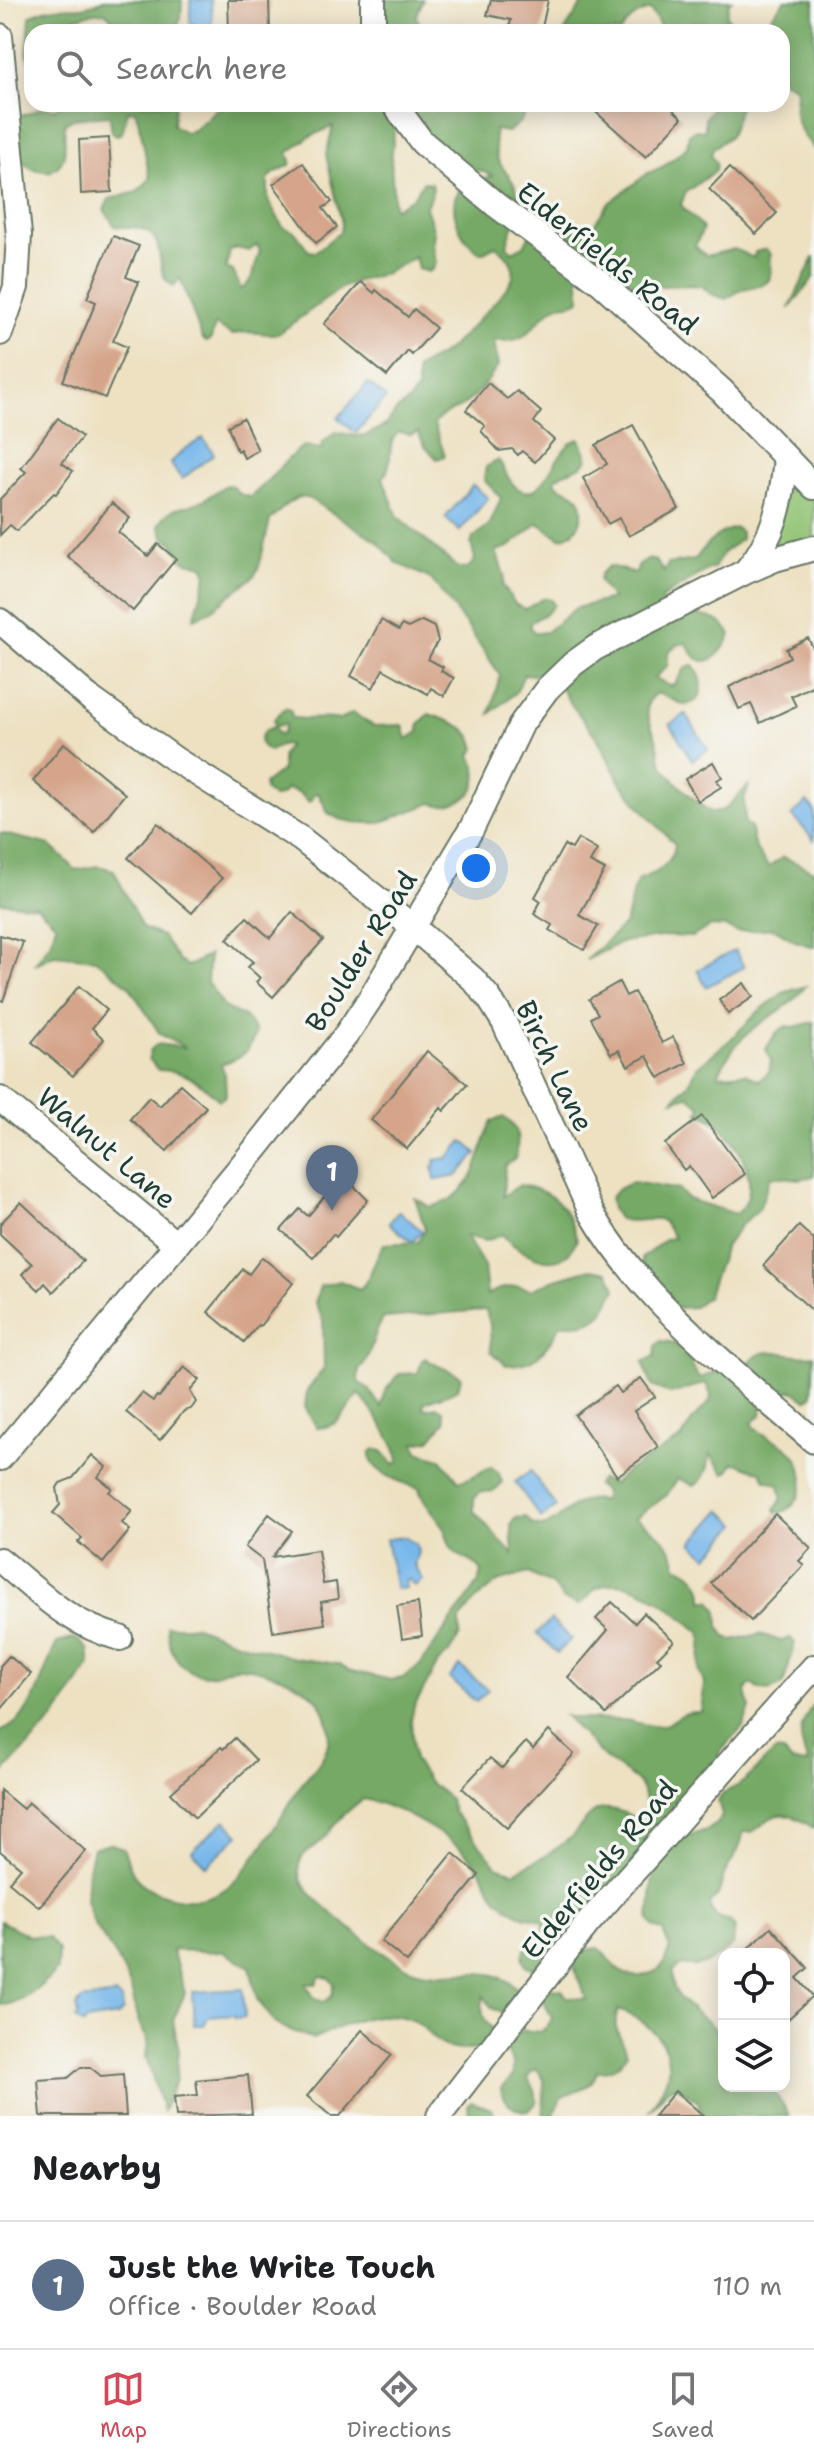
<!DOCTYPE html>
<html lang="en">
<head>
<meta charset="utf-8">
<style>
	:root { --surface:#fff; --page:#f6f6f6; --text:#202124; --muted:#757577; --line:#e0e0e0; --accent:#d1495b }
	body { margin:0; font-family:"Shantell Sans",sans-serif; background:var(--page); color:var(--text) }
	.controls { position:absolute; right:24px; bottom:24px; display:grid; overflow:hidden; border-radius:16px; box-shadow:0 4px 20px #0003 }
	.controls button { width:72px; height:72px; display:grid; place-items:center; padding:0; border:0; border-bottom:2px solid var(--line); background:var(--surface); color:var(--text); font:40px sans-serif }
	.you { position:absolute; left:476px; top:868px; width:28px; height:28px; margin:-20px; border:6px solid #fff; border-radius:50%; background:#1a73e8; box-shadow:0 0 0 12px #1a73e833 }
	.badge { display:grid; place-items:center; width:52px; height:52px; border-radius:50%; background:var(--accent); color:#fff; font-size:26px; font-weight:700 }
	.pin { position:absolute; translate:-50% -66px; filter:drop-shadow(0 2px 4px #0008) }
	.pin::after { content:''; position:absolute; top:42px; width:28px; height:24px; background:inherit; clip-path:polygon(0 0,100% 0,50% 100%) }
	.list { margin:0; padding:0; list-style:none }
	h2 { display:flex; justify-content:space-between; align-items:center; height:104px; margin:0; padding:0 32px; font-size:34px }
	h2 small { font-size:26px; font-weight:400; color:var(--muted) }
	.list li { display:grid; grid-template-columns:52px 1fr auto; gap:24px; align-items:center; box-sizing:border-box; height:128px; padding:0 32px; border-top:2px solid var(--line) }
	.list b { display:block; font-size:30px; white-space:nowrap }
	.list p { margin:0; font-size:26px; white-space:nowrap; color:var(--muted) }
	.list em { font-size:26px; font-style:normal; color:var(--muted) }
	.icon { flex:none; width:44px; height:44px; fill:none; stroke:currentColor; stroke-width:2; stroke-linecap:round; stroke-linejoin:round }
	.map { position:relative; flex:none; width:814px; height:2116px; overflow:hidden }
	.search { position:absolute; background:var(--surface); box-shadow:0 4px 20px #0003; left:24px; right:24px; top:24px; height:88px; display:flex; align-items:center; gap:20px; box-sizing:border-box; padding:0 28px; border-radius:24px; color:var(--muted); font-size:30px }
	.sheet { height:232px; background:var(--surface) }
	nav { display:flex; justify-content:space-around; align-items:center; box-sizing:border-box; height:112px; border-top:2px solid var(--line); background:var(--surface); font-size:22px; color:var(--muted) }
	nav a { display:grid; justify-items:center; gap:4px }
	nav .on { color:var(--accent) }
	.map>svg:first-child { display:block }
	.green { fill:#91c373; stroke:#588054; stroke-width:2 }
	.forest { fill:#74a965; stroke:#4a734c; stroke-width:2; fill-rule:evenodd }
	.water { fill:#78b7eb; stroke:#4c7a90; stroke-width:2 }
	.building { fill:#d5a48a }
	.lines { fill:none; stroke-linecap:round; stroke-linejoin:round }
	.street-casing { stroke:#677666; stroke-width:28 }
	.street { stroke:#fff; stroke-width:24 }
	.labels { text-anchor:middle; stroke-width:7; stroke-linejoin:round; paint-order:stroke }
	.street-label { font-size:28px; fill:#1f3d34; stroke:#f6f6f2 }
</style>
</head>
<body>
<div class="map">
<svg width="814" height="2116" viewBox="0 0 814 2116">
	<rect width="100%" height="100%" fill="#f6f6f2"/>
	<filter id="ink" filterUnits="userSpaceOnUse"><feTurbulence type="fractalNoise" baseFrequency=".0125" numOctaves="2"/><feDisplacementMap in="SourceGraphic" scale="16" xChannelSelector="R" yChannelSelector="G"/><feConvolveMatrix kernelMatrix="1 2 1 2 8 2 1 2 1" color-interpolation-filters="sRGB"/></filter>
	<filter id="wash" filterUnits="userSpaceOnUse"><feTurbulence type="fractalNoise" baseFrequency=".006" numOctaves="4" result="noise"/><feDisplacementMap in="SourceGraphic" scale="32" xChannelSelector="R" yChannelSelector="G"/><feGaussianBlur stdDeviation="1.8" result="paint"/><feColorMatrix in="noise" values="0 0 0 0 0 0 0 0 0 0 0 0 0 0 0 0 0 1.4 0 .05"/><feComposite in="paint" operator="in"/></filter>
	<g filter="url(#wash)">
		<rect width="100%" height="100%" fill="#eee1c2"/>
		<path class="green" d="M786,458l28,29v61l-53,5z"/>
		<g class="forest">
			<path d="M104,0h78l-1,18 -6,14h-58l-4,-12 -8,-8 -17,2 -24,8 -2,10h-30v33l-5,-10 3,-39c30,-16 46,-1 74,-16z"/>
			<path d="M374,0h49l-7,17 10,15h-33z"/>
			<path d="M585,0h147l-3,3 -2,13 9,14 5,2h-20l-15,-10 -12,-1 -14,11h-18l-6,-14 -6,-8c-14,3 -21,11 -30,22h-56z"/>
			<path d="M785,0h29v149c-8,-10 -18,-22 -19,-36 -2,-9 3,-15 0,-26l-13,-6v-49h-11l1,-16z"/>
			<path d="M63,104h112l-2,21 12,7 9,-2 28,-26h167l6,21 -4,34 3,50 19,-12 10,-15 9,1 1,6 -7,18 8,25 -2,14 4,16 -3,7 -5,3 -10,-3 -3,-12 -31,17 -27,7 -16,7 -63,46c-16,1 -31,-5 -46,1l-17,-10 -4,14 -5,3 -4,-4 -22,-60 -6,8c-23,-10 -4,-50 -33,-57 -8,-3 -17,-1 -26,-3l-11,-16 5,-11 28,-7 13,-13c-3,-14 -10,-59 -15,-68h-7l-6,22 -5,2 -5,-2 -2,-16 -5,-2 -32,4 -8,5c-3,20 7,38 -16,48l-16,-3 -15,-9 -3,-42 30,-11 10,2zM333,126l-7,29 16,69 -2,8 -25,20 -6,-1 -14,-19 -12,-5 -15,-27v-20l6,-7 16,-8 1,-5 -3,-7 21,-16zM257,245l3,6c-5,12 -6,32 -19,38l-8,-18 -7,-3 4,-17 6,-3 13,3z"/>
			<path d="M412,104h117l-8,17 -13,11 -14,-2c1,11 0,23 5,32 9,15 19,21 20,40 1,15 -10,29 -12,44l5,6 12,-6 9,-18 12,-7 12,2 17,7h13l8,-7 13,-19 10,-8 30,-23 16,-7 23,-19 2,-13 7,-4 9,1v-13l10,-14h26l-11,32 -17,12 -2,8 5,7 -1,8 -29,21 -5,12c5,11 17,14 22,25l-8,17 11,10 28,-7 20,9 1,-6 11,-3 5,5c-2,8 1,13 0,20 -2,14 -18,12 -27,15 -6,2 -12,7 -18,10l-15,-5 -10,-9 -42,1 -40,-5 -41,-18 2,37c-8,6 -17,2 -25,7 -23,13 -23,39 -61,33l4,26c-8,13 -23,31 -36,40 -11,6 -21,8 -28,18l11,32 -8,3 -12,-13 -7,-14 -7,3 -12,-3c-14,10 -4,32 -16,46l15,39 59,50 7,2 7,-4 4,-6 -4,-15 2,-6 17,-14 11,-26 -17,-18 2,-13 12,-7c7,8 9,20 18,27 29,23 39,-46 64,-48l8,20c-7,11 -22,10 -33,20l2,6c5,4 12,4 17,8 17,14 6,42 -14,45l-22,-15 -29,24 -13,4 8,24 -1,11 13,19 9,4 19,-11 7,2 3,5 -6,7 -18,11v5l6,5 10,-1 30,-24 36,-9 -13,-18 1,-7 9,-8 27,7 3,-8 9,-6 8,2 8,11 4,-8 27,-4c10,-15 23,-29 41,-32l5,4v7l-18,14 -9,15 -7,2 -46,29 2,7c7,2 14,6 20,7 20,4 36,1 48,22 -5,10 -18,33 -33,24 -5,-3 -8,-11 -12,-16l-9,2 -9,7v13l-13,13 15,8 4,-1 12,-18 7,-2c12,14 14,37 -9,40l-27,-12c-19,10 -6,31 -1,45 3,8 3,17 6,25 5,13 37,42 49,49l13,-2 25,-25 -5,15 1,23 6,4c0,15 8,30 18,40l14,-10 31,14v76l-19,-6 -22,-13 -36,4 -11,-5 -15,-1 -19,11 -24,-1 -46,6 -36,18 39,-36 9,-36 5,-9c18,-5 34,-16 36,-35l-34,-36 -21,-26 -21,-41 -31,-41 -8,-14 -18,-10 -18,-2 -7,17 -27,23 10,-39 -33,-49 -36,-47 -34,-16 -20,-22 -69,-43 -9,-1 -11,6 -18,17 -11,47 -5,9 -45,36 -15,6 13,-44 -4,-8 -19,-5 -11,-18 -8,-5 -6,-13c10,-21 26,-15 44,-25 8,-4 15,-10 23,-15l7,1 6,8 11,3c20,-15 32,-36 53,-51l20,3 -1,-6 14,-11 20,4 11,-1 19,-10 10,-14 13,-10 8,-12v-20c7,-7 14,-8 22,-13 14,-8 69,-65 74,-79 3,-12 -8,-25 -18,-31l-13,7c-20,-7 -39,-50 -20,-66 8,-6 22,-7 31,-11l-14,-6 -31,1 -34,-50z"/>
			<path d="M814,257v20l-25,32z"/>
			<path d="M285,708l5,2 3,8c16,2 30,-1 47,2l12,-7 22,13 29,-1 4,14 12,-7v-8l10,-10c19,7 43,11 47,35l-5,6c4,8 7,18 5,27 -3,18 -30,28 -44,21l-53,20h-21l-19,-4 -11,-6 -9,-19 -3,-1 -7,9 -10,-9 -12,-4 -7,7 -7,1 -8,-6 -1,-7 18,-14v-14l6,-11 -4,-1 -15,7c-15,-7 -9,-21 5,-24l5,8 4,-3 3,-8 -11,2 -2,-6z"/>
			<path d="M0,833l50,12 26,25 22,-4 16,4 28,58 20,8 17,25 9,5 21,-11 -2,27 18,26 20,9 11,15c-7,21 -14,26 -35,32l4,11 1,21 -7,4c-18,-18 -35,-30 -61,-30l-9,-11 1,-9 8,-6 28,4 -26,-14 -31,-48 -34,-27 -41,-4 -20,10 17,-23 5,-18 -19,-18 -37,-4z"/>
			<path d="M806,986c-17,23 -33,27 -54,44 -16,12 -25,27 -34,45l27,-2 14,7 10,-8 2,-11 -5,-12 10,-16 10,-7 7,1 21,-5v154l-14,3 -29,-3 -12,33 -18,16 -16,22 -18,50 -13,10 -20,1 -32,-37v-13l24,-19 8,-1 -11,-17c-16,-4 -28,2 -44,-1l-7,-11 -2,-11 8,-9 14,-7 47,8 9,9 48,15c34,-26 -5,-92 -38,-102l4,-5 -13,-11 -16,4 17,-18 7,-15 33,-27 29,-29 24,-18z"/>
			<path d="M503,1117c18,10 16,24 12,42l-10,7 -2,30 17,-11c34,6 48,22 57,54 -3,6 -6,13 -11,16 -19,15 -50,-6 -64,-20l-17,6 -19,-5 18,30 3,29 12,-6 19,-3 13,4 24,-11 36,-10 17,3 8,16c-14,30 -21,38 -55,36 -16,26 -22,41 -55,41l-15,-14 -1,-26 -4,-15 -102,8c-13,17 -11,37 -25,52l-1,12 10,6 13,19 5,-17 13,-16 19,-1 4,-13 4,-2c9,10 24,10 35,19l-3,12c-12,7 -22,8 -34,14l-1,4 3,2 10,-2 7,3 2,12 -15,18 -15,3 3,9 23,7 18,22c9,0 22,-10 32,-14l7,5 4,9c-5,12 -10,11 -22,11l-6,7v12l39,44 -2,-32 5,-5 10,-1 7,8 11,2c25,-12 27,-31 59,-27l2,-8 -9,-7 5,-6 11,5 15,-13 55,-33 11,-19 17,-17 1,-7 -5,-12 -35,11 -19,-8 -9,-24 12,-6 1,-10 5,-5c26,1 27,18 38,38l18,-8 26,-1c21,-33 43,-10 71,-15l-2,41 -6,4 -13,-10 -22,8 -9,8 -1,9 -9,8c7,14 29,16 40,29 18,18 13,57 -15,61l-2,-3 7,-12 -3,-13 -13,-5 -5,-8c-10,-1 -18,-9 -28,-9l-5,9 -4,1 -14,-19c-1,12 -4,26 -16,32l-16,-8 -11,17 -32,23c20,12 37,24 42,48 16,6 27,16 26,34h8l7,11 1,15 7,11 6,3 28,-6 21,7 9,-3 5,5 -12,42c-10,6 -22,9 -31,-1l-4,2 -2,6 4,16 -7,19 -24,26 -1,15 -40,46 -27,17 3,21c5,-3 11,-9 17,-12 17,-8 46,-5 51,-26l-4,-12c4,-11 10,-11 19,-16 16,-9 24,-24 39,-35l7,1 9,10 16,2c-10,-27 -11,-36 6,-61v125c-14,-8 -31,-20 -46,-8 -6,4 -9,9 -17,12h-8c-1,18 -12,28 -19,43 -5,12 -2,21 -15,28 2,12 10,16 20,17l6,8 -2,17c-16,13 -30,25 -51,20l-9,6c-7,37 45,44 51,76 2,12 0,27 0,39h46l20,30h-87l-6,-15 -19,-15 -9,2 -20,23c7,-12 18,-27 19,-41 3,-30 -25,-52 -50,-60 -7,21 3,24 9,43 -7,13 -15,19 -30,18 -5,19 -20,19 -35,26l-9,19h-10l1,-36 -6,-10 -6,1 -4,7 7,12 2,12 -8,9c-15,0 -25,-8 -28,-23l12,-12v-14l-8,-14c-18,1 -39,4 -56,0 -14,-4 -19,-16 -29,-23 -31,-23 -78,0 -107,14l-36,-14 -20,-26 -7,-32 -27,-15 -51,-2 13,43 -12,28 6,30 -3,29 -13,31 -17,-54 2,-16 -9,-18 -9,-38 -14,-29 -21,-30 -9,-26 2,-31 5,-21 16,-5 14,5c4,10 8,26 16,33 24,20 63,26 89,6 19,-14 55,-71 67,-93 10,-18 29,-30 33,-51 3,-14 -2,-34 -12,-45 -15,-16 -57,-31 -78,-31 -8,-1 -15,6 -23,7 -32,5 -47,-20 -48,-48h29l38,15 61,17 43,6 10,6 43,10 12,-2 17,-13 58,-82 4,-11c-7,-12 -15,-11 -25,-18 -8,-6 -9,-15 -12,-23 -7,-15 -23,-27 -26,-43 -17,-5 -49,-15 -49,-35l4,-4 8,2 11,13 6,-2c-2,-19 -28,-53 -40,-68 -13,16 -19,34 -42,34l-12,-21 2,-16 17,-23 -1,-48 -8,-17 5,-17 20,-5 20,8c12,-11 14,-31 24,-45l34,-2 7,-13 -10,-31 15,9c7,-3 12,-3 18,-6 33,-21 30,-48 43,-79zM528,1573l24,12 12,15 15,5c8,-4 11,-13 18,-17 35,-17 78,24 103,44l2,8 -3,30 5,13 -3,29c-27,-1 -24,12 -41,14 -12,2 -26,-6 -38,-6 -19,-1 -37,1 -57,-4 13,13 26,29 40,42 30,25 44,18 39,65 -12,-7 -28,-16 -42,-14 -14,3 -23,21 -33,30 -17,14 -36,24 -55,33l-17,-6 -44,-54 -3,-13 -21,-17 -15,-22 -3,-40 3,-13 24,-44 13,-12 9,-16v-15l15,-19 23,-19zM362,1799c33,5 98,41 117,69 7,11 11,23 20,32 6,4 14,12 21,15 8,3 15,2 24,7v13l-19,14 -2,9 3,8 8,3c15,-6 21,-14 26,-29l94,-76 -5,56 5,7 9,4 7,17c-2,5 -5,13 -8,18 -9,10 -31,14 -42,5 -9,-6 -13,-16 -22,-23l-18,3 -7,9c1,14 10,24 13,39l-19,-2 -5,-7 -12,-1 -7,5v7l9,16 -3,8 -9,7 -17,-2 -17,8c-18,-10 -28,-20 -22,-42l8,12 11,6 10,-3 9,-16c-28,-39 -69,-12 -108,-25 -25,-8 -97,-65 -111,-87 -4,-7 -6,-16 -2,-24 3,-7 13,-11 18,-16 8,-7 13,-16 20,-23 7,-8 16,-14 23,-21zM320,1976l9,2 5,6 -2,12 -8,6 -9,-3 -9,-15h10z"/>
			<path d="M75,1638l13,11 2,16 -35,53 -55,58v-44c36,-14 41,-59 57,-89z"/>
			<path d="M0,1921l29,15 19,1 10,13 -1,20c-16,16 -33,35 -57,35z"/>
			<path d="M472,2102l19,7 4,7h-26l-1,-11z"/>
		</g>
		<g class="water">
			<path d="M190,0h21l1,21 -3,8 -10,-1 -9,-6z"/>
			<path d="M368,383l18,15 -30,35 -18,-15z"/>
			<path d="M203,438l11,16 -32,25 -12,-16 15,-14z"/>
			<path d="M473,485l15,13 -28,33 -15,-13z"/>
			<path d="M686,714l22,36 -16,10 -22,-36z"/>
			<path d="M807,802l7,8v30l-22,-25z"/>
			<path d="M735,950l9,17 -38,20 -9,-17z"/>
			<path d="M463,1141l14,12 -20,23 -22,4 -2,-13 3,-1 -1,-6 13,-2z"/>
			<path d="M399,1211l23,20 -10,11 -23,-19z"/>
			<path d="M531,1471l25,36 -15,11 -26,-36z"/>
			<path d="M721,1510l16,14 -29,33 -16,-14z"/>
			<path d="M404,1537l12,7 2,8 -4,13 9,15 -9,6 -5,-7 -4,1 1,8 -10,1 -10,-50z"/>
			<path d="M551,1620l20,19 -14,14 -20,-20z"/>
			<path d="M460,1666l28,24 -12,12 -27,-24z"/>
			<path d="M225,1820l14,15 -33,31 -14,-15z"/>
			<path d="M243,1989l2,28 -10,1 -1,-3 -26,2 -4,8h-10l-2,-33z"/>
			<path d="M115,1995l7,5 1,10 -5,6 -32,5 -2,4 -9,-6 3,-4 -2,-8 6,-7z"/>
		</g>
		<g id="blocks">
			<g class="building">
				<path d="M228,0h41l1,32h-41z"/>
				<path d="M491,0h57l-7,32h-33l3,-12 -24,-5z"/>
				<path d="M587,104h80l15,14 -36,39z"/>
				<path d="M109,138l3,54 -31,2 -2,-54z"/>
				<path d="M303,163l29,39 -9,6 14,19 -21,16 -43,-59z"/>
				<path d="M729,168l48,45 -21,21 -47,-45z"/>
				<path d="M113,236l26,10 -13,31 13,5 -26,59 14,6 -22,51 -42,-17 33,-79 -9,-4z"/>
				<path d="M361,282l13,11 2,-3 32,27 6,-8 22,19 -24,27 -4,-4 -21,25 -63,-52z"/>
				<path d="M488,383l19,16 10,-8 24,21 -7,10 20,18 -19,22 -13,-11 -4,4 -6,-6 -13,2 -18,-20 4,-5 -19,-16z"/>
				<path d="M58,418l24,19 -20,26 11,8 -17,23 -2,-1 -37,38 -7,-6 -10,10v-36l26,-27 -5,-4z"/>
				<path d="M243,418l15,32 -14,8 -4,-9 -3,2 -9,-25z"/>
				<path d="M633,425l46,84 -50,27 -10,-18 -11,6 -25,-46 24,-14 -11,-19z"/>
				<path d="M112,503l18,15 -12,14 30,24 10,-12 18,15 -43,52 -66,-55z"/>
				<path d="M381,620l18,10 3,-5 6,3 14,-7 12,6 4,14 -10,18 15,8 -2,4 13,7 -10,18 -13,-8 -3,6 -45,-25 -10,19 -22,-12z"/>
				<path d="M808,638l6,12v35l-23,11 5,10 -36,17 -9,-19 -12,5 -10,-22 61,-30 -4,-8z"/>
				<path d="M64,743l61,51 -31,38 -61,-51z"/>
				<path d="M713,762l9,15 -5,3 4,7 -23,14 -13,-22z"/>
				<path d="M158,823l64,55 -30,35 -64,-55z"/>
				<path d="M578,839l19,11 -7,12 15,8 -26,45 19,11 -14,24 -35,-20 3,-5 -18,-11 7,-13 -6,-4 29,-52 8,4z"/>
				<path d="M292,912l31,28 -50,57 -17,-15 4,-4 -12,-11 5,-5 -26,-23 20,-22 23,21z"/>
				<path d="M0,935l23,7 -20,59 -3,-1z"/>
				<path d="M619,982l7,14 8,-4 28,51 11,-6 14,26 -28,15 -12,-22 -19,10 -9,-16 -8,4 -20,-36 7,-4 -9,-15z"/>
				<path d="M744,983l9,14 -25,17 -9,-14z"/>
				<path d="M79,986l28,24 -15,18 12,11 -31,37 -41,-34z"/>
				<path d="M427,1051l40,33 -23,27 -3,-3 -34,41 -36,-29z"/>
				<path d="M180,1084l26,23 -39,44 -37,-32 19,-22 11,9z"/>
				<path d="M702,1116l43,58 -33,24 -23,-32 -5,4 -19,-26z"/>
				<path d="M343,1175l25,25 -32,37 -3,-3 -20,24 -32,-28 19,-21 8,7z"/>
				<path d="M21,1202l62,59 -30,31 -8,-9 -6,7 -17,-16 10,-10 -32,-30v-10z"/>
				<path d="M799,1226l15,14v72l-51,-46z"/>
				<path d="M262,1257l31,26 -33,43 -2,-1 -14,17 -36,-30 35,-43 6,5z"/>
				<path d="M184,1367l16,13 -10,11 6,11 -5,7 -7,2 -24,29 -34,-28 16,-19 11,8 4,-5 2,1z"/>
				<path d="M641,1378l14,19 -21,14 24,36 -41,29 -42,-61 41,-29 5,7z"/>
				<path d="M92,1455l14,12 -8,10 14,11 -3,4 23,19 -10,12 8,7 -27,33 -25,-21 4,-4 -29,-25 7,-8 -3,-17 3,-5 13,-5z"/>
				<path d="M269,1514l23,17 -20,26 46,-7 5,34 13,-2 2,17 -17,3 4,22 -52,8 -11,-72 -17,-13z"/>
				<path d="M775,1514l36,34 -12,13 5,4 -53,56 -40,-38z"/>
				<path d="M612,1602l23,21 9,-10 30,28 -17,17 4,3 -55,53 -38,-37 40,-47 -12,-11z"/>
				<path d="M418,1603l4,33 -20,3 -5,-33z"/>
				<path d="M9,1656l22,18 -31,37v-45z"/>
				<path d="M549,1731l25,23 -67,74 -45,-40 28,-30 12,10 24,-26 7,7z"/>
				<path d="M235,1738l21,22 -61,58 -24,-25 50,-46 2,2z"/>
				<path d="M0,1790l23,19 5,-7 58,49 -47,56 -30,-25 12,-14 -21,-17z"/>
				<path d="M453,1853l26,22 -72,87 -26,-21z"/>
				<path d="M771,1927l37,41 -11,10 16,18 -29,27v-69h-42z"/>
				<path d="M362,2030l30,25 -52,61h-9l-24,-20z"/>
				<path d="M81,2067h9l11,9 22,-2 3,42h-85l-3,-36 30,-2z"/>
				<path d="M248,2075l4,39 -76,2 -2,-19 24,-2 -2,-15z"/>
				<path d="M675,2091l29,25h-50z"/>
			</g>
		</g>
	</g>
	<g filter="url(#ink)">
		<use href="#blocks" fill-opacity="0" stroke="#677666" stroke-width="2"/>
		<g class="lines">
			<defs>
				<g id="street">
					<path d="M373,32v-32"/>
					<path d="M0,36l19,199 -3,52 -16,46"/>
					<path d="M394,104l28,38 74,63 104,77 122,109 92,96"/>
					<path d="M747,570c28,-34 35,-69 39,-112"/>
					<path d="M0,621l91,78 85,61 125,79 112,88 60,52 16,19 15,24 87,190c55,93 143,159 223,229"/>
					<path d="M0,1099l176,145"/>
					<path d="M0,1458l257,-311 89,-112 26,-39 100,-168 50,-105 25,-34 26,-25 22,-16 150,-76 30,-13 39,-11"/>
					<path d="M0,1560c41,34 67,63 120,78"/>
					<path d="M439,2116l149,-193 226,-256"/>
				</g>
			</defs>
			<use href="#street" class="street-casing"/>
			<use href="#street" class="street"/>
		</g>
	</g>
	<g class="labels">
		<g class="street-label">
			<text transform="translate(608 258) rotate(39)" y="10">Elderfields Road</text>
			<text transform="translate(361 951) rotate(-58)" y="10">Boulder Road</text>
			<text transform="translate(555 1066) rotate(64)" y="10">Birch Lane</text>
			<text transform="translate(107 1148) rotate(40)" y="10">Walnut Lane</text>
			<text transform="translate(599 1869) rotate(-50)" y="10">Elderfields Road</text>
		</g>
	</g>
</svg>
<div class="controls">
<button><svg class="icon" aria-label="locate" viewBox="0 0 24 24"><circle cx="12" cy="12" r="6"/><path d="M12 2v4M12 18v4M2 12h4M18 12h4"/></svg></button>
<button><svg class="icon" aria-label="layers" viewBox="0 0 24 24"><path d="M12 4l9 5-9 5-9-5zM3 14l9 5 9-5"/></svg></button>
</div>
<div class="you"></div>
<div class="pin badge" style="left:332px;top:1211px;background:#5c6f8a">1</div>
<div class="search"><svg class="icon" aria-label="search" viewBox="0 0 24 24"><circle cx="10" cy="10" r="6"/><path d="M15 15l6 6"/></svg>Search here</div>
</div>
<section class="sheet">
<h2>Nearby<small></small></h2>
<ul class="list">
<li><span class="badge" style="background:#5c6f8a">1</span><div><b>Just the Write Touch</b><p>Office · Boulder Road</p></div><em>110 m</em></li>
</ul>
</section>
<nav>
<a class="on"><svg class="icon" aria-label="map" viewBox="0 0 24 24"><path d="M3 6l6-2 6 2 6-2v14l-6 2-6-2-6 2zM9 4v14M15 6v14"/></svg>Map</a>
<a><svg class="icon" aria-label="directions" viewBox="0 0 24 24"><path d="M12 3l9 9-9 9-9-9zM9 14v-3h6M13 9l2 2-2 2"/></svg>Directions</a>
<a><svg class="icon" aria-label="saved" viewBox="0 0 24 24"><path d="M7 4h10v16l-5-4-5 4z"/></svg>Saved</a>
</nav>
</body>
</html>
